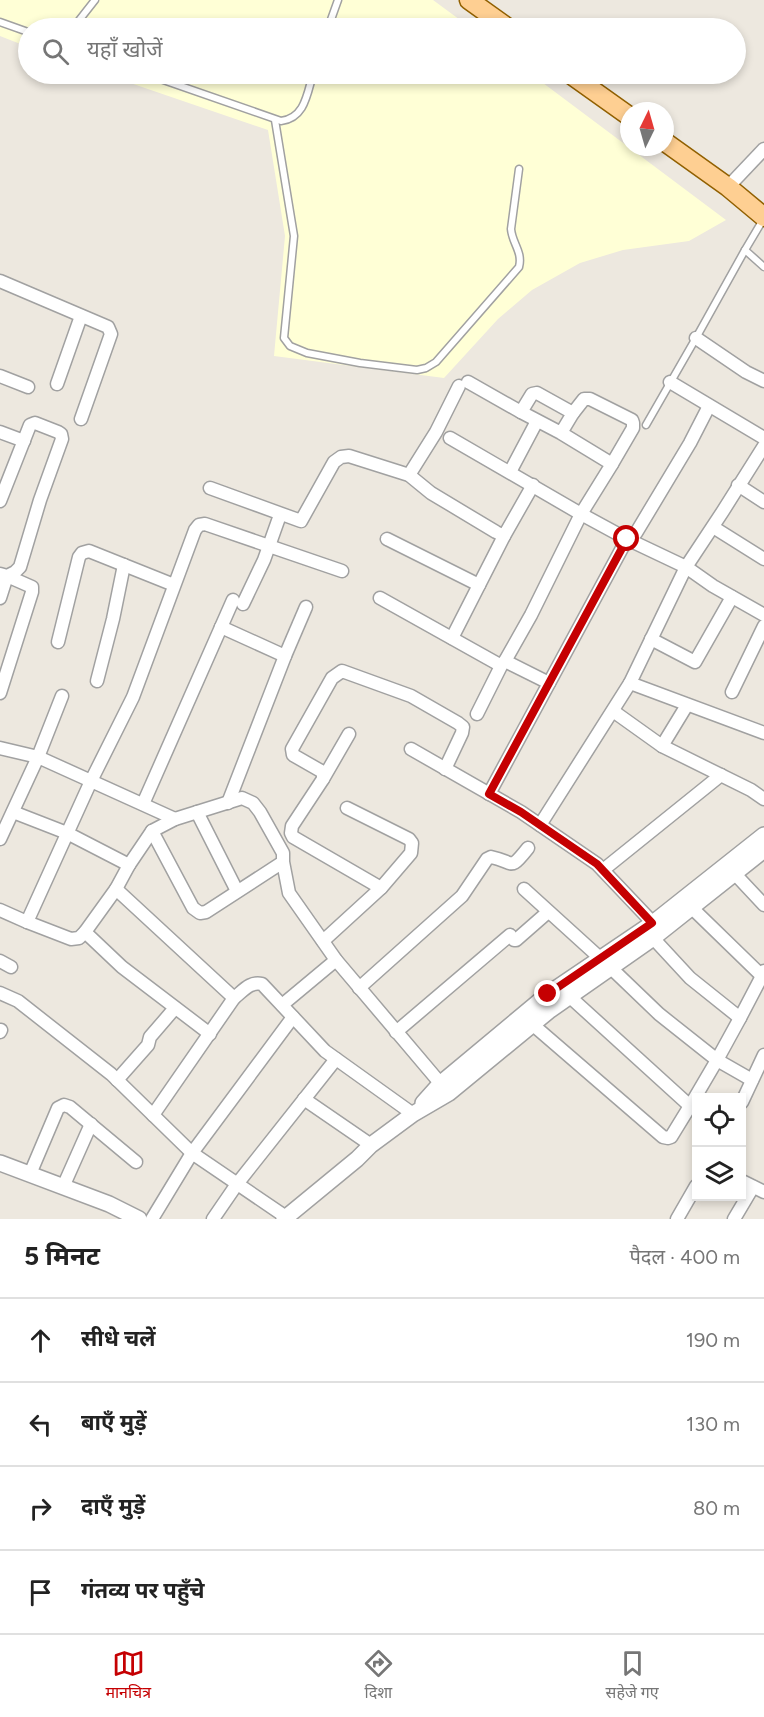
<!DOCTYPE html>
<html lang="hi">
<head>
<meta charset="utf-8">
<style>
	:root { --surface:#fff; --page:#f2f2f2; --text:#222; --muted:#767676; --line:#e0e0e0; --accent:#c50002 }
	body { margin:0; font-family:Figtree,"Noto Sans Devanagari",sans-serif; background:var(--page); color:var(--text) }
	.controls { position:absolute; right:18px; bottom:18px; display:grid; overflow:hidden; border-radius:0px; box-shadow:0 3px 9px #0003 }
	.controls button { width:54px; height:54px; display:grid; place-items:center; padding:0; border:0; border-bottom:2px solid var(--line); background:var(--surface); color:var(--text); font:30px sans-serif }
	.compass { position:absolute; left:620px; top:102px; width:54px; height:54px; border-radius:50%; background:var(--surface); box-shadow:0 3px 9px #0003; rotate:5deg }
	.stop { position:absolute; width:18px; height:18px; margin:-14px; border:4px solid #c50002; border-radius:50%; background:#fff }
	.stop.end { background:#c50002; border-color:#fff; box-shadow:0 2px 6px #0008 }
	.list { margin:0; padding:0; list-style:none }
	h2 { display:flex; justify-content:space-between; align-items:center; height:78px; margin:0; padding:0 24px; font-size:26px }
	h2 small { font-size:20px; font-weight:400; color:var(--muted) }
	.list li { display:grid; grid-template-columns:39px 1fr auto; gap:18px; align-items:center; box-sizing:border-box; height:84px; padding:0 24px; border-top:2px solid var(--line) }
	.list b { display:block; font-size:22px; white-space:nowrap }
	.list em { font-size:20px; font-style:normal; color:var(--muted) }
	.icon { flex:none; width:33px; height:33px; fill:none; stroke:currentColor; stroke-width:2; stroke-linecap:round; stroke-linejoin:round }
	.map { position:relative; flex:none; width:764px; height:1219px; overflow:hidden }
	.search { position:absolute; background:var(--surface); box-shadow:0 3px 9px #0003; left:18px; right:18px; top:18px; height:66px; display:flex; align-items:center; gap:15px; box-sizing:border-box; padding:0 21px; border-radius:33px; color:var(--muted); font-size:22px }
	.sheet { height:414px; background:var(--surface) }
	nav { display:flex; justify-content:space-around; align-items:center; box-sizing:border-box; height:84px; border-top:2px solid var(--line); background:var(--surface); font-size:16px; color:var(--muted) }
	nav a { display:grid; justify-items:center; gap:3px }
	nav .on { color:var(--accent) }
	.map>svg:first-child { display:block }
	.education { fill:#ffffd6 }
	.lines { fill:none; stroke-linecap:round; stroke-linejoin:round }
	.service-casing { stroke:#a1a1a1; stroke-width:9 }
	.minor-casing { stroke:#a1a1a1; stroke-width:15 }
	.tertiary-casing { stroke:#a1a1a1; stroke-width:18 }
	.primary-casing { stroke:#916000; stroke-width:21 }
	.service { stroke:#fff; stroke-width:6 }
	.minor { stroke:#fff; stroke-width:12 }
	.tertiary { stroke:#fff; stroke-width:15 }
	.primary { stroke:#fecf92; stroke-width:18 }
	.route { stroke:#c50002; stroke-width:8 }
</style>
</head>
<body>
<div class="map">
<svg width="764" height="1219" viewBox="0 0 764 1219">
	<rect width="100%" height="100%" fill="#ede8df"/>
	<g class="education">
		<path d="M0,0h433l38,28h-443v19l-28,-11z"/>
		<path d="M104,74h427l195,146 -37,21 -66,9 -43,13 -48,27 -34,29 -54,59 -170,-22 11,-120 -17,-106z"/>
	</g>
	<g class="lines">
		<defs>
			<g id="service">
				<path d="M0,22l28,10"/>
				<path d="M73,28l22,-28"/>
				<path d="M328,28l10,-28"/>
				<path d="M146,74l135,47c24,-3 26,-27 32,-47"/>
				<path d="M275,120l19,116 -10,102 6,8 17,7 53,10 57,7 9,-2 10,-6 83,-95c4,-15 -7,-24 -8,-38l8,-60"/>
				<path d="M764,218l-19,32 19,17"/>
				<path d="M646,425l50,-87 49,-88"/>
			</g>
			<g id="minor">
				<path d="M728,187l36,-38"/>
				<path d="M0,281l108,46 3,7 -30,85"/>
				<path d="M696,338l50,34 18,9"/>
				<path d="M0,376l28,11"/>
				<path d="M468,382l53,30"/>
				<path d="M670,382l94,56"/>
				<path d="M57,384l24,-68"/>
				<path d="M573,413l11,-14h6l42,21 1,3v5l-21,36"/>
				<path d="M0,432l24,9"/>
				<path d="M450,438l131,76 46,25 9,-6 54,-90 19,-37"/>
				<path d="M764,446l-41,65 -37,56 -56,116 134,50"/>
				<path d="M510,472l27,-51"/>
				<path d="M409,475l27,-43 23,-46"/>
				<path d="M738,485l26,17"/>
				<path d="M210,488l91,33 33,-59 7,-5 8,-1 60,19 22,18 65,39 8,4 29,-51"/>
				<path d="M0,501l30,-76 5,-2 23,9 3,2 1,5 -22,61 -20,67 -5,5 -8,4 -7,-2"/>
				<path d="M713,527l51,32"/>
				<path d="M387,539l92,46"/>
				<path d="M0,598l7,-22 25,11v5l-32,101"/>
				<path d="M380,598l118,66h4l3,-3 26,-46 50,-101 31,-50 -51,-31 -40,-21 11,-18 5,-1 36,20 -12,20"/>
				<path d="M243,604l21,-44 16,-45"/>
				<path d="M221,627l64,29 -57,147"/>
				<path d="M452,638l52,-102"/>
				<path d="M651,639l44,23 37,-65"/>
				<path d="M58,642l21,-85 3,-4 7,-2 85,34"/>
				<path d="M285,656l21,-49"/>
				<path d="M505,661l44,22"/>
				<path d="M97,681l16,-62 11,-54"/>
				<path d="M732,692l32,-66"/>
				<path d="M613,711l49,35 89,44 13,9"/>
				<path d="M477,714l25,-50"/>
				<path d="M662,746l25,-41"/>
				<path d="M0,748l38,9 24,-61"/>
				<path d="M411,749l110,63 76,52 56,59"/>
				<path d="M323,779l26,-45"/>
				<path d="M489,794l138,-255 59,28 27,19 51,29"/>
				<path d="M143,804l90,-204"/>
				<path d="M13,812l54,21 62,32"/>
				<path d="M197,812l40,79"/>
				<path d="M540,825l90,-142"/>
				<path d="M0,839l38,-82 137,62"/>
				<path d="M283,862v-9l-23,-41 -7,-9 -11,-5 -67,21 -23,12 41,77 7,5 6,-1 77,-50 6,31 47,67 110,130"/>
				<path d="M603,870l118,-95"/>
				<path d="M735,874l29,31"/>
				<path d="M381,888l-88,-51 -2,-4 1,-7 31,-47v-6l-2,-2 -28,-16 -1,-6 40,-71 10,-7 69,25 47,27 5,4 -1,6 -17,36"/>
				<path d="M116,889l13,-24 23,-34"/>
				<path d="M524,889l76,69"/>
				<path d="M692,908l70,68 2,-5"/>
				<path d="M0,910l27,12 44,17 8,-1 6,-6 37,35 88,67"/>
				<path d="M27,922l64,-141 42,-84 62,-167 4,-5 6,-1 137,47"/>
				<path d="M85,932l31,-43 118,109c9,-7 16,-17 28,-14l63,67 88,63"/>
				<path d="M653,938l37,40 50,40 22,-42"/>
				<path d="M514,940h2l32,-28"/>
				<path d="M323,941l58,-53 30,-35 1,-10 -3,-4 -62,-31"/>
				<path d="M0,961l11,6"/>
				<path d="M610,967l49,47 58,46 23,-42"/>
				<path d="M359,988l103,-92 25,-37 4,-2c24,5 18,15 37,-9"/>
				<path d="M0,993l18,8 93,73 81,79 101,-136"/>
				<path d="M569,996l121,110 27,-46 35,20"/>
				<path d="M282,1005l54,-45"/>
				<path d="M532,1024l131,113 5,1 3,-1 19,-31"/>
				<path d="M0,1032l1,-2"/>
				<path d="M396,1032l114,-97"/>
				<path d="M117,1080l31,-35 2,-8 25,-29"/>
				<path d="M304,1099l67,46"/>
				<path d="M742,1102l22,-47"/>
				<path d="M153,1115l81,-117"/>
				<path d="M30,1174l28,-66 6,-3 6,2 66,55"/>
				<path d="M742,1181l22,11"/>
				<path d="M63,1187l28,-63"/>
				<path d="M152,1219l40,-66 94,64"/>
				<path d="M213,1219l24,-35 99,-125"/>
				<path d="M677,1219l19,-33"/>
				<path d="M734,1219l19,-32"/>
			</g>
			<g id="tertiary">
				<path d="M423,1103l17,-19 108,-90 105,-71 111,-88"/>
				<path d="M0,1163l109,41 30,15"/>
				<path d="M284,1219l73,-60 14,-14 42,-31 36,-21 101,-83 103,-72 111,-88"/>
			</g>
			<g id="primary">
				<path d="M469,0l39,28"/>
				<path d="M570,74l59,42"/>
				<path d="M665,142l63,45 36,30"/>
			</g>
		</defs>
		<use href="#service" class="service-casing"/>
		<use href="#minor" class="minor-casing"/>
		<use href="#tertiary" class="tertiary-casing"/>
		<use href="#primary" class="primary-casing"/>
		<use href="#service" class="service"/>
		<use href="#minor" class="minor"/>
		<use href="#tertiary" class="tertiary"/>
		<use href="#primary" class="primary"/>
	</g>
	<g class="lines">
		<path class="route" d="M548,994l104,-71 -55,-59 -76,-52 -32,-18 138,-255"/>
	</g>
</svg>
<div class="controls">
<button><svg class="icon" aria-label="locate" viewBox="0 0 24 24"><circle cx="12" cy="12" r="6"/><path d="M12 2v4M12 18v4M2 12h4M18 12h4"/></svg></button>
<button><svg class="icon" aria-label="layers" viewBox="0 0 24 24"><path d="M12 4l9 5-9 5-9-5zM3 14l9 5 9-5"/></svg></button>
</div>
<svg class="compass" viewBox="-18 -18 36 36"><path d="M0-13l5 13h-10z" fill="#e53935"/><path d="M0 13l5-13h-10z" fill="#767676"/></svg>
<div class="stop" style="left:627px;top:539px"></div>
<div class="stop end" style="left:548px;top:994px"></div>
<div class="search"><svg class="icon" aria-label="search" viewBox="0 0 24 24"><circle cx="10" cy="10" r="6"/><path d="M15 15l6 6"/></svg>यहाँ खोजें</div>
</div>
<section class="sheet">
<h2>5 मिनट<small>पैदल · 400 m</small></h2>
<ul class="list">
<li><svg class="icon" aria-label="ahead" viewBox="0 0 24 24"><path d="M12 20V5M6 11l6-6 6 6"/></svg><div><b>सीधे चलें</b></div><em>190 m</em></li>
<li><svg class="icon" aria-label="left" viewBox="0 0 24 24"><path d="M17 20v-9H6M10 6l-5 5 5 5"/></svg><div><b>बाएँ मुड़ें</b></div><em>130 m</em></li>
<li><svg class="icon" aria-label="right" viewBox="0 0 24 24"><path d="M7 20v-9h11M14 6l5 5-5 5"/></svg><div><b>दाएँ मुड़ें</b></div><em>80 m</em></li>
<li><svg class="icon" aria-label="arrive" viewBox="0 0 24 24"><path d="M6 21V4h12l-3 4 3 4H6"/></svg><div><b>गंतव्य पर पहुँचे</b></div></li>
</ul>
</section>
<nav>
<a class="on"><svg class="icon" aria-label="map" viewBox="0 0 24 24"><path d="M3 6l6-2 6 2 6-2v14l-6 2-6-2-6 2zM9 4v14M15 6v14"/></svg>मानचित्र</a>
<a><svg class="icon" aria-label="directions" viewBox="0 0 24 24"><path d="M12 3l9 9-9 9-9-9zM9 14v-3h6M13 9l2 2-2 2"/></svg>दिशा</a>
<a><svg class="icon" aria-label="saved" viewBox="0 0 24 24"><path d="M7 4h10v16l-5-4-5 4z"/></svg>सहेजे गए</a>
</nav>
</body>
</html>
